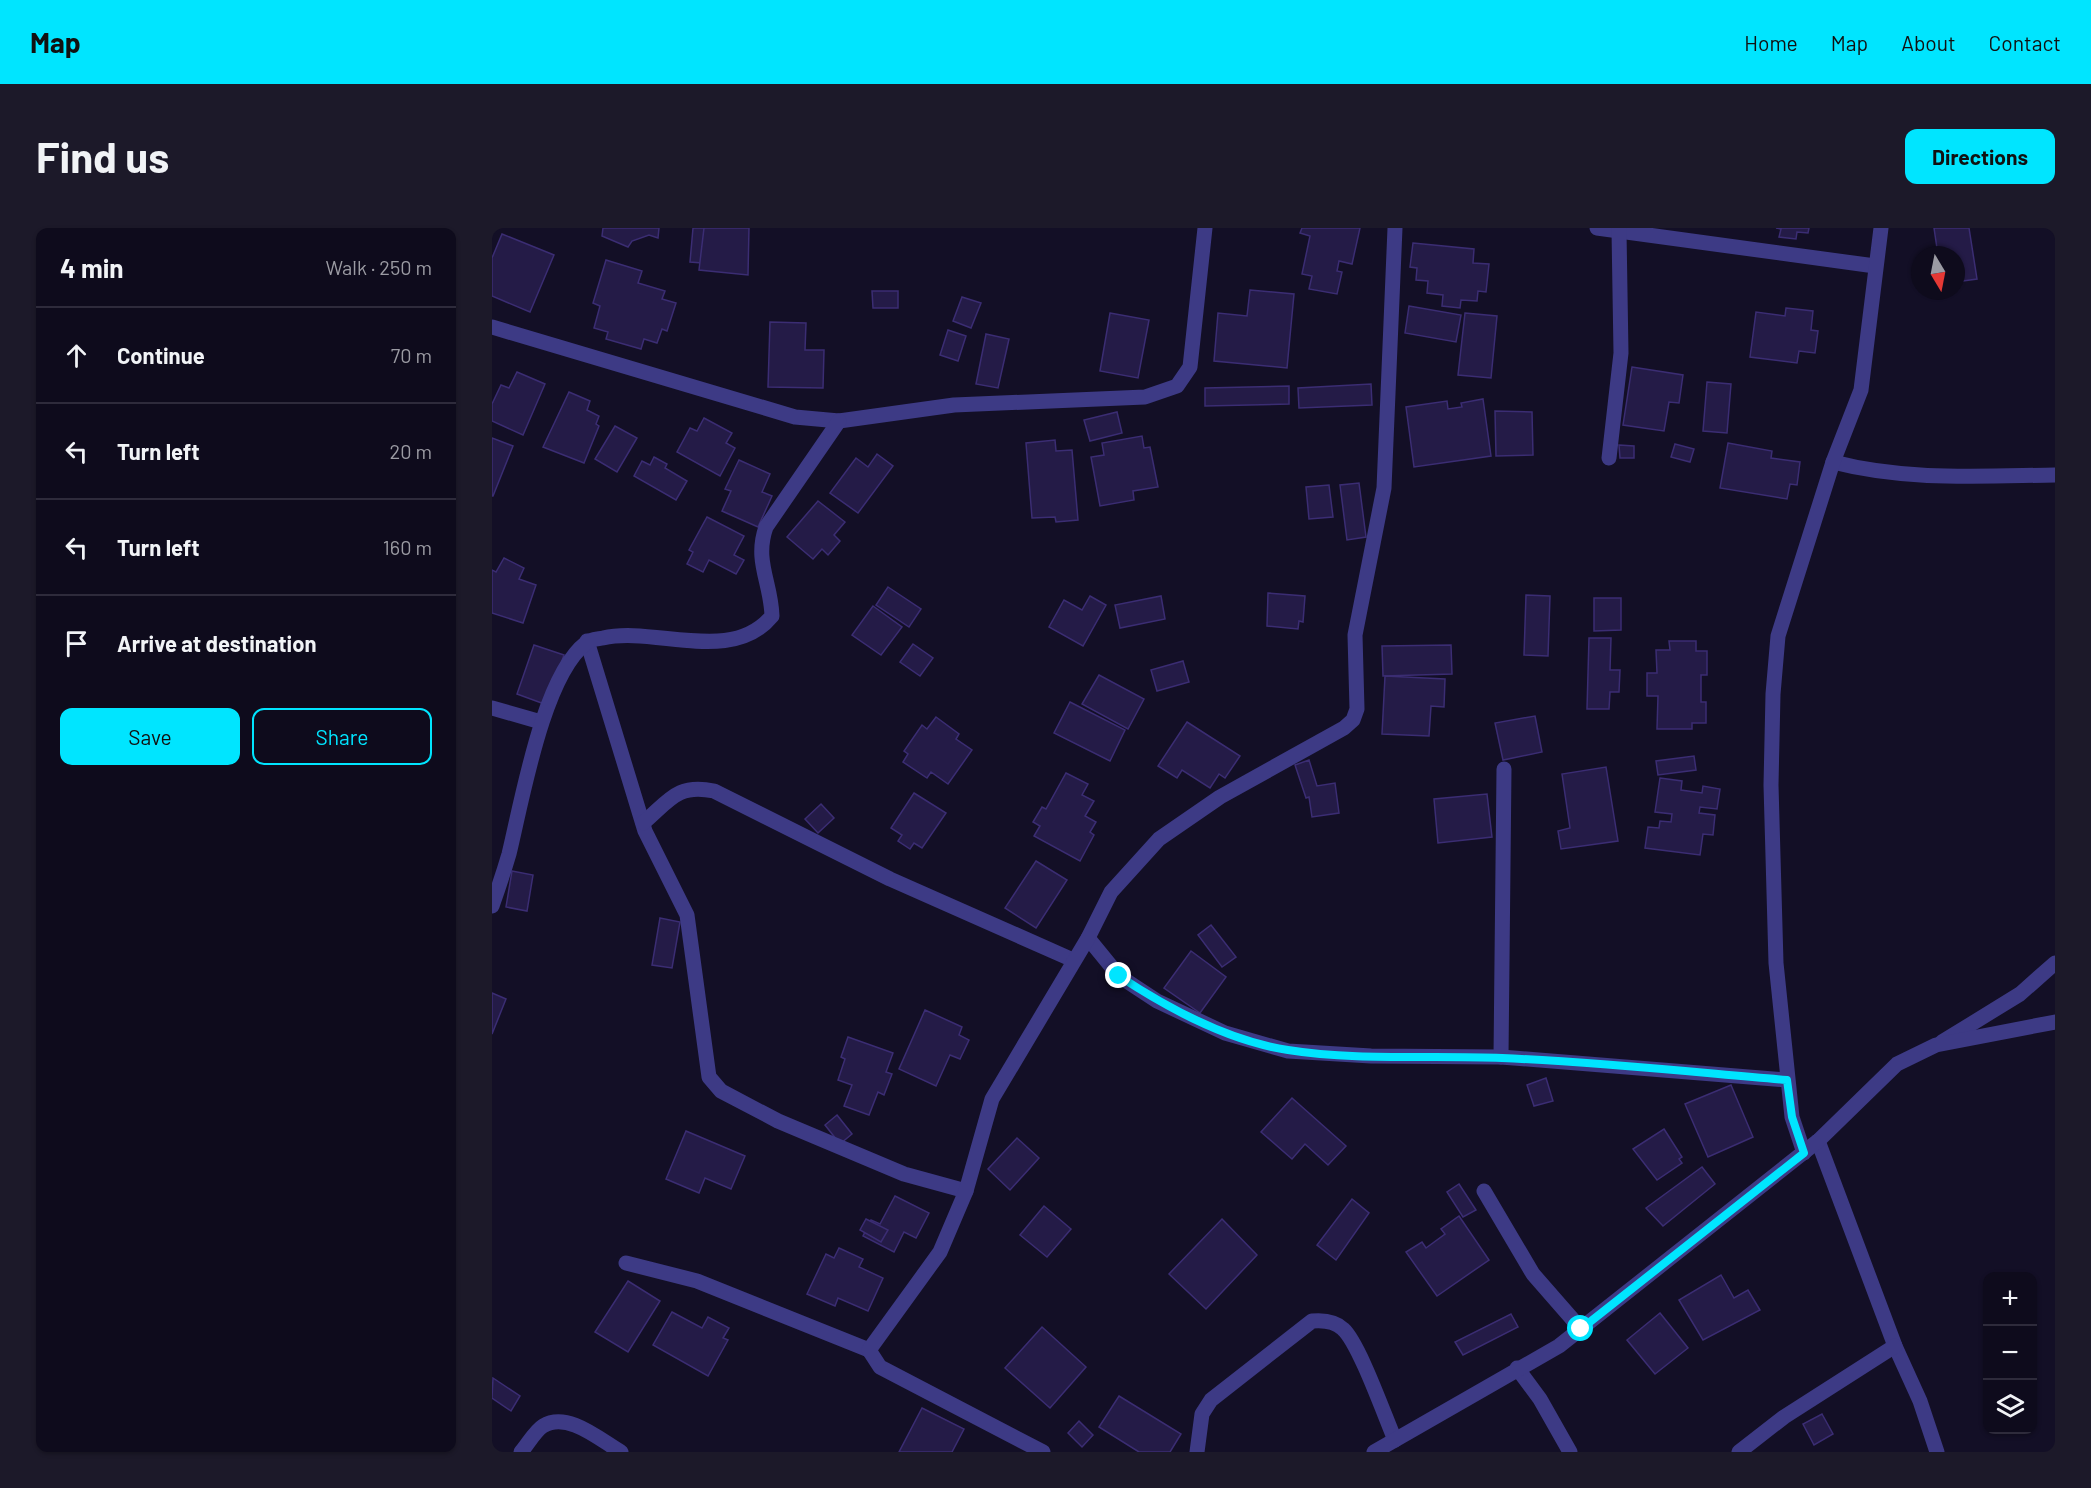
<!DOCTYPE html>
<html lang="en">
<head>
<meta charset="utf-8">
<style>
	:root { --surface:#0e0b1c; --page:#1c1929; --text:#f1f3f6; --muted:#9b9ba3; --line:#2e2b3b; --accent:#00e5ff }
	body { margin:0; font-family:Barlow,sans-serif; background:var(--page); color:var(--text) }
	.controls { position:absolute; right:18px; bottom:18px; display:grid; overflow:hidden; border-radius:12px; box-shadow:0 2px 4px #0004 }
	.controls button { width:54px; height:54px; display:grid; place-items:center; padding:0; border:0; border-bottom:2px solid var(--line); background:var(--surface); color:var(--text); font:30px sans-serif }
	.compass { position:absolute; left:1419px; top:18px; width:54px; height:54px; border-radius:50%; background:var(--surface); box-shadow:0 2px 4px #0004; rotate:170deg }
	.stop { position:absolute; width:18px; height:18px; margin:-14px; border:4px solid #00e5ff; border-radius:50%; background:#fff }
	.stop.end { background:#00e5ff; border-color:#fff; box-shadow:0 2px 6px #0008 }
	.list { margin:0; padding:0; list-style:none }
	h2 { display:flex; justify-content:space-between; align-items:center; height:78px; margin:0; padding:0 24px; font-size:26px }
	h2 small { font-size:20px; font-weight:400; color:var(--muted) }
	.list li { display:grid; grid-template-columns:39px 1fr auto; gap:18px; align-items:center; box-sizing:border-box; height:96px; padding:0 24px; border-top:2px solid var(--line) }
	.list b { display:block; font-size:22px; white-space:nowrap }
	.list em { font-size:20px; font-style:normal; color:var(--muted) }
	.actions { display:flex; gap:12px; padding:18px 24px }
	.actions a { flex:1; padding:14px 0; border:2px solid var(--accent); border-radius:12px; text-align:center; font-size:21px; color:var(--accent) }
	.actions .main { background:var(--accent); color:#111 }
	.icon { flex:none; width:33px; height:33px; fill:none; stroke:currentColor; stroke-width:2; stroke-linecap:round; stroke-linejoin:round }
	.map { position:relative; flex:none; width:1563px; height:1224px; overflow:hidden; border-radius:12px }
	header { display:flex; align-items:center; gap:36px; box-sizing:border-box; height:84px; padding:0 30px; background:var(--accent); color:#111 }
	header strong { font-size:28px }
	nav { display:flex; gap:33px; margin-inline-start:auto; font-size:21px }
	.intro { display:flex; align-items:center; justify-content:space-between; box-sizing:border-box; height:144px; padding:0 36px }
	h1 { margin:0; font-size:42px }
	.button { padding:15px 27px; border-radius:12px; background:var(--accent); color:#111; font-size:21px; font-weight:700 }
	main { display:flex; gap:36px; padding:0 36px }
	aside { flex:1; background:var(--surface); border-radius:12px; box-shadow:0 2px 4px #0004 }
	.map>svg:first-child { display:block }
	.building { fill:#241b47; stroke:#3b2d73; stroke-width:1.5 }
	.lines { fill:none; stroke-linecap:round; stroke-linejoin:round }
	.street { stroke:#3d3a85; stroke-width:15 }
	.route { stroke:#00e5ff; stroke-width:8 }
</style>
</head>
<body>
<header>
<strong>Map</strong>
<nav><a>Home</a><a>Map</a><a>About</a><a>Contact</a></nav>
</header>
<div class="intro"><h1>Find us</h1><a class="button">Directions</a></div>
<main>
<aside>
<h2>4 min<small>Walk · 250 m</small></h2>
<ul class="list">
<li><svg class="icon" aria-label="ahead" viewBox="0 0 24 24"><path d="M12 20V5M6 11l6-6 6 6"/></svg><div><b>Continue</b></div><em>70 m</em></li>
<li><svg class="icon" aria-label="left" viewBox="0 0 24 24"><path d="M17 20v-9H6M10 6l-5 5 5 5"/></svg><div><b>Turn left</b></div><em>20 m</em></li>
<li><svg class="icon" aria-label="left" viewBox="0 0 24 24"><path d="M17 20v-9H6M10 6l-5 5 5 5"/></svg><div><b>Turn left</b></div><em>160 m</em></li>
<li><svg class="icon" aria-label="arrive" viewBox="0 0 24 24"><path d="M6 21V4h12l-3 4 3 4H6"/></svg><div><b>Arrive at destination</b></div></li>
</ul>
<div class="actions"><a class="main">Save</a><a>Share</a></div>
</aside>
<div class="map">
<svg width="1563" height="1224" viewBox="0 0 1563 1224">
	<rect width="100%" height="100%" fill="#130f26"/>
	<g class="building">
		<path d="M111,0h56l-1,10 -9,-3 -17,6 -4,6 -26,-11z"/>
		<path d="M201,0h52l-4,38 -51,-4z"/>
		<path d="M212,0h45l-1,47 -49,-5z"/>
		<path d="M810,0h58l-8,36 -13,-3 -2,10 5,1 -5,22 -28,-5 3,-13 -10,-2 8,-38 -10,-3z"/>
		<path d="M1284,0h33l-1,5 -11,-1 -1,7 -17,-2 2,-8z"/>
		<path d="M1442,0h35l8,51 -21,3v-27h-18z"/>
		<path d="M10,6l52,21 -24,57 -38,-16v-38z"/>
		<path d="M921,15l61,6 -1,14 16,1 -3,28 -8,-1 -1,10 -16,-1 -1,8 -18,-2 1,-11 -16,-2 1,-12 -12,-1 1,-12 -7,-1z"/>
		<path d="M114,32l36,11 -4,12 27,8 -3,8 14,4 -9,28 -5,-2 -5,14 -13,-4 -3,10 -35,-10 2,-7 -14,-4 6,-22 -7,-3z"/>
		<path d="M758,62l44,4 -7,74 -73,-7 4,-48 29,3z"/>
		<path d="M380,63h26v17h-25z"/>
		<path d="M470,69l19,6 -10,25 -18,-7z"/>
		<path d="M917,78l52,9 -5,27 -51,-9z"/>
		<path d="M1294,80l27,3 -2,19 7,1 -3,22 -16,-2 -2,12 -47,-6 6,-45 29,4z"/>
		<path d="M618,85l39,7 -11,58 -38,-7z"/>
		<path d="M973,85l32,3 -6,62 -33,-3z"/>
		<path d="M278,94l36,1 -1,27h19l-1,38 -55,-1z"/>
		<path d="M456,102l18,6 -8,25 -18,-6z"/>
		<path d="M494,106l23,5 -11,49 -22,-4z"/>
		<path d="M1140,139l51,8 -4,28 -10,-1 -5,29 -41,-6z"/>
		<path d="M25,144l28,12 -22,51 -31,-14v-17l9,-19 8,3z"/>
		<path d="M1215,154l24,2 -4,49 -24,-2z"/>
		<path d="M879,156l1,21 -73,3 -1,-20z"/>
		<path d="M797,158v18l-84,2v-18z"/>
		<path d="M77,164l21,9 -3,9 12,6 -3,8 3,2 -15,37 -41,-16z"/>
		<path d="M991,171l8,57 -77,11 -8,-60 41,-6 1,8 14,-2 -1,-4z"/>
		<path d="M1003,183l37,1 1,43 -37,1z"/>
		<path d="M625,184l5,21 -32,8 -6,-21z"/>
		<path d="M212,190l28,15 -6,10 9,5 -15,28 -43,-24 13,-24 7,3z"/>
		<path d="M123,198l22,12 -20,34 -22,-13z"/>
		<path d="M650,208l2,12 6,-1 8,40 -25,4 1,9 -34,6 -9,-49 13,-2 -2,-12z"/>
		<path d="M0,210l21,8 -20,50h-1z"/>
		<path d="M563,212l1,11 16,-1 6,70 -22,2 -1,-5 -23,1 -6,-75z"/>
		<path d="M1236,215l44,8 -1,7 29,4 -3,23 -7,-1 -3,15 -67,-11z"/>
		<path d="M1183,216l19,5 -4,13 -19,-5z"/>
		<path d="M1127,217l15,1v12h-14z"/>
		<path d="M385,226l16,12 -35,47 -28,-20 26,-35 12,9z"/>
		<path d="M162,229l13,7 -2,4 22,13 -11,19 -42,-24 8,-15 8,4z"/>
		<path d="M247,232l31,14 -8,18 10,4 -14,31 -36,-16 9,-20 -6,-2z"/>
		<path d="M867,255l7,54 -19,3 -7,-55z"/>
		<path d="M837,257l4,32 -24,2 -3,-32z"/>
		<path d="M326,273l27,21 -11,13 6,6 -12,14 -6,-6 -9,10 -26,-22z"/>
		<path d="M215,289l37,19 -10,19 10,5 -8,14 -27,-14 -6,12 -16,-8 6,-12 -4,-2z"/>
		<path d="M12,330l20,10 -5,11 17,6 -13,38 -31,-10v-43l4,2z"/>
		<path d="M396,359l33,22 -12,18 -33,-22z"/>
		<path d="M776,365l37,3 -2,26 -4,-1 -1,8 -31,-3z"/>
		<path d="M1034,367l24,1 -2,60 -24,-1z"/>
		<path d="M598,368l16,9 -23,41 -34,-19 15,-27 18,10z"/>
		<path d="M669,368l4,23 -45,9 -5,-23z"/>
		<path d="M1102,370h27v32l-27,1z"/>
		<path d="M381,378l29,21 -21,28 -29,-20z"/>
		<path d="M1097,410h22l-1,32h10l-1,22h-9l-1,17h-22z"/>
		<path d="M1177,413h27v10h11v24h-6v27h5v21h-14v6h-35l1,-33h-11v-23h10l-1,-23h14z"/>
		<path d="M421,416l20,14 -13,18 -20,-14z"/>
		<path d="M42,417l30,10 -17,50 -30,-11z"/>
		<path d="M959,417l1,29 -69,2 -1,-30z"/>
		<path d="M691,433l6,21 -32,9 -6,-21z"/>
		<path d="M607,447l45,24 -16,30 -46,-25z"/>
		<path d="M893,448l60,3 -1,28 -13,-1 -2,30 -47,-2z"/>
		<path d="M578,474l55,28 -15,31 -56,-28z"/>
		<path d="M1043,488l7,36 -39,8 -8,-37z"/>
		<path d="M444,489l23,17 -3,5 16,11 -24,34 -17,-12 -4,6 -24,-16 5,-8 -4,-3 18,-26 5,4z"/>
		<path d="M695,494l53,34 -15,22 -6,-4 -9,14 -28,-18 -5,8 -19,-12z"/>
		<path d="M1202,528l2,14 -38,5 -2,-14z"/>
		<path d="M817,532l8,26 18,-3 4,30 -27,4 -3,-20 -3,1 -11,-33z"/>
		<path d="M1114,539l12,74 -57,8 -3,-18 12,-3 -8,-54z"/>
		<path d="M574,545l22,11 -6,11 12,6 -9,15 11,6 -6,10 4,3 -14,26 -46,-25 6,-10 -7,-4 9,-15 4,2z"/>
		<path d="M1168,550l22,3 -1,9 21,3 1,-7 17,3 -3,20 -17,-2 -1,6 16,2 -2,20 -10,-1 -3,21 -55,-7 3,-21 11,1 1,-7 11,1 1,-8 -17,-2z"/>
		<path d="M422,565l32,20 -24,35 -8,-5 -4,6 -12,-8 4,-6 -11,-7z"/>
		<path d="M995,566l5,43 -54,6 -4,-44z"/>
		<path d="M329,576l13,14 -16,15 -13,-14z"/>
		<path d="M544,633l31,19 -31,48 -31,-20z"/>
		<path d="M20,643l21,4 -6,36 -21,-4z"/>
		<path d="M168,690l20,4 -8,46 -20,-3z"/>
		<path d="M719,697l25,32 -14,10 -24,-32z"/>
		<path d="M699,723l35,26 -26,36 -36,-25z"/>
		<path d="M0,765l14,6 -14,35z"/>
		<path d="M433,782l37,17 -3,8 10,5 -9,19 -10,-4 -14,31 -37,-17z"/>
		<path d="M356,809l45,16 -7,19 6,2 -8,21 -6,-3 -9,23 -25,-9 8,-21 -14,-5 7,-21 -4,-2z"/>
		<path d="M1054,850l7,23 -19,5 -7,-21z"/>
		<path d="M1239,857l22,52 -45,20 -23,-53z"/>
		<path d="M800,870l54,48 -18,19 -23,-21 -13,15 -31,-27z"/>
		<path d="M345,887l15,19 -12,10 -15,-19z"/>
		<path d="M1172,901l18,28 -3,2 3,4 -25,17 -24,-31z"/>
		<path d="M194,903l59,25 -14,33 -26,-11 -6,15 -33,-14z"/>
		<path d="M525,910l22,20 -29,32 -22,-21z"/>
		<path d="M1210,939l13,17 -52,42 -17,-18z"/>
		<path d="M967,956l17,26 -13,7 -16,-25z"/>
		<path d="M403,968l34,17 -13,25 -12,-6 -10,20 -31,-16 8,-16 9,4z"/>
		<path d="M860,971l17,14 -33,47 -19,-15z"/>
		<path d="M552,978l27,23 -24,28 -27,-22z"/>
		<path d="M967,988l30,44 -52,36 -31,-44 16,-10 4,6 19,-14 -4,-5z"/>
		<path d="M374,991l22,11 -7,12 -21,-12z"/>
		<path d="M730,991l35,36 -51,54 -37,-35z"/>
		<path d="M347,1020l24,11 -4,8 24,11 -15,33 -30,-13 -3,8 -28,-12 19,-40 8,4z"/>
		<path d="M1229,1047l13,23 14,-8 12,20 -57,30 -24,-40z"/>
		<path d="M136,1053l32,20 -32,51 -33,-20z"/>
		<path d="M180,1084l30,16 6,-11 21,11 -6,10 5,2 -20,36 -55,-31z"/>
		<path d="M1168,1085l28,35 -33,26 -28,-34z"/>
		<path d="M1019,1086l7,13 -55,28 -8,-13z"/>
		<path d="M550,1099l44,40 -36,41 -45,-40z"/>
		<path d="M1,1150l27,18 -9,15 -19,-13z"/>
		<path d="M627,1168l62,38 -11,18h-31l-40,-25z"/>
		<path d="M430,1180l42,21 -12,23h-53z"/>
		<path d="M1330,1186l11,20 -19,11 -11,-21z"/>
		<path d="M587,1193l14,14 -11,12 -14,-14z"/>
	</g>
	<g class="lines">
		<g class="street">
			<path d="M1105,0l278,38"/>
			<path d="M0,99l303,90 44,4 115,-16 191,-8 32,-11 13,-19 15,-139"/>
			<path d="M1117,230l12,-105 -2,-122"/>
			<path d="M1341,234c73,19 147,14 222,13"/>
			<path d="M95,413l58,190 42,84 22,162 12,14 57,30 126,53 62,17"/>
			<path d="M0,480l49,14"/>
			<path d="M151,595c26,-22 34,-40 71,-32l176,88 183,81"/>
			<path d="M0,678c6,-17 12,-35 17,-52 13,-53 34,-178 77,-211 4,-4 12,-4 17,-5 52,-12 129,27 169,-22 -1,-34 -18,-55 -6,-89l73,-106"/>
			<path d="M596,710l31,38 38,25 68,32 63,18 83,5 130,1 286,23"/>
			<path d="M1450,814l78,-48 35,-31"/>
			<path d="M1009,829l3,-288"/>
			<path d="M1326,913l77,205 25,55 17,51"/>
			<path d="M1312,925l-12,-36 -16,-154 -5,-178 2,-91 5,-58 55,-174 28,-72 20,-162"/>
			<path d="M992,963l49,83 48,55"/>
			<path d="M134,1035l71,18 172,69"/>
			<path d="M1025,1140l23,31 30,53"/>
			<path d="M29,1224c7,-8 14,-21 22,-26 25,-15 57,14 78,26"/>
			<path d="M551,1224l-163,-85 -11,-17 71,-98 26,-61 26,-92 96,-161 23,-46 48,-53 61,-42 124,-69 9,-8 4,-11 -2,-74 29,-147 11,-260"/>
			<path d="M705,1224l5,-38 9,-14 101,-79c11,-1 23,0 31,8 16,14 42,88 52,111"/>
			<path d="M882,1224l185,-106 259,-205 79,-77 39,-19 119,-23"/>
			<path d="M1247,1224l45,-35 111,-71"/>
		</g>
	</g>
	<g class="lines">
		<path class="route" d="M627,748c50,33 109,65 169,74 68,11 145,5 214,8 95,4 190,14 285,22l5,37 12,36 -223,176"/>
	</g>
</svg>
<div class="controls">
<button>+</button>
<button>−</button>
<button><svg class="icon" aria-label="layers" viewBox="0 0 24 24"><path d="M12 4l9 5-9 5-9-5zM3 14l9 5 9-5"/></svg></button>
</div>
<svg class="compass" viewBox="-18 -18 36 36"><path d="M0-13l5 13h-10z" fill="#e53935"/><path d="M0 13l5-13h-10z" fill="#9b9ba3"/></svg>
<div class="stop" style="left:1089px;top:1101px"></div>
<div class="stop end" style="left:627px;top:748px"></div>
</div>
</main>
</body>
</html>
